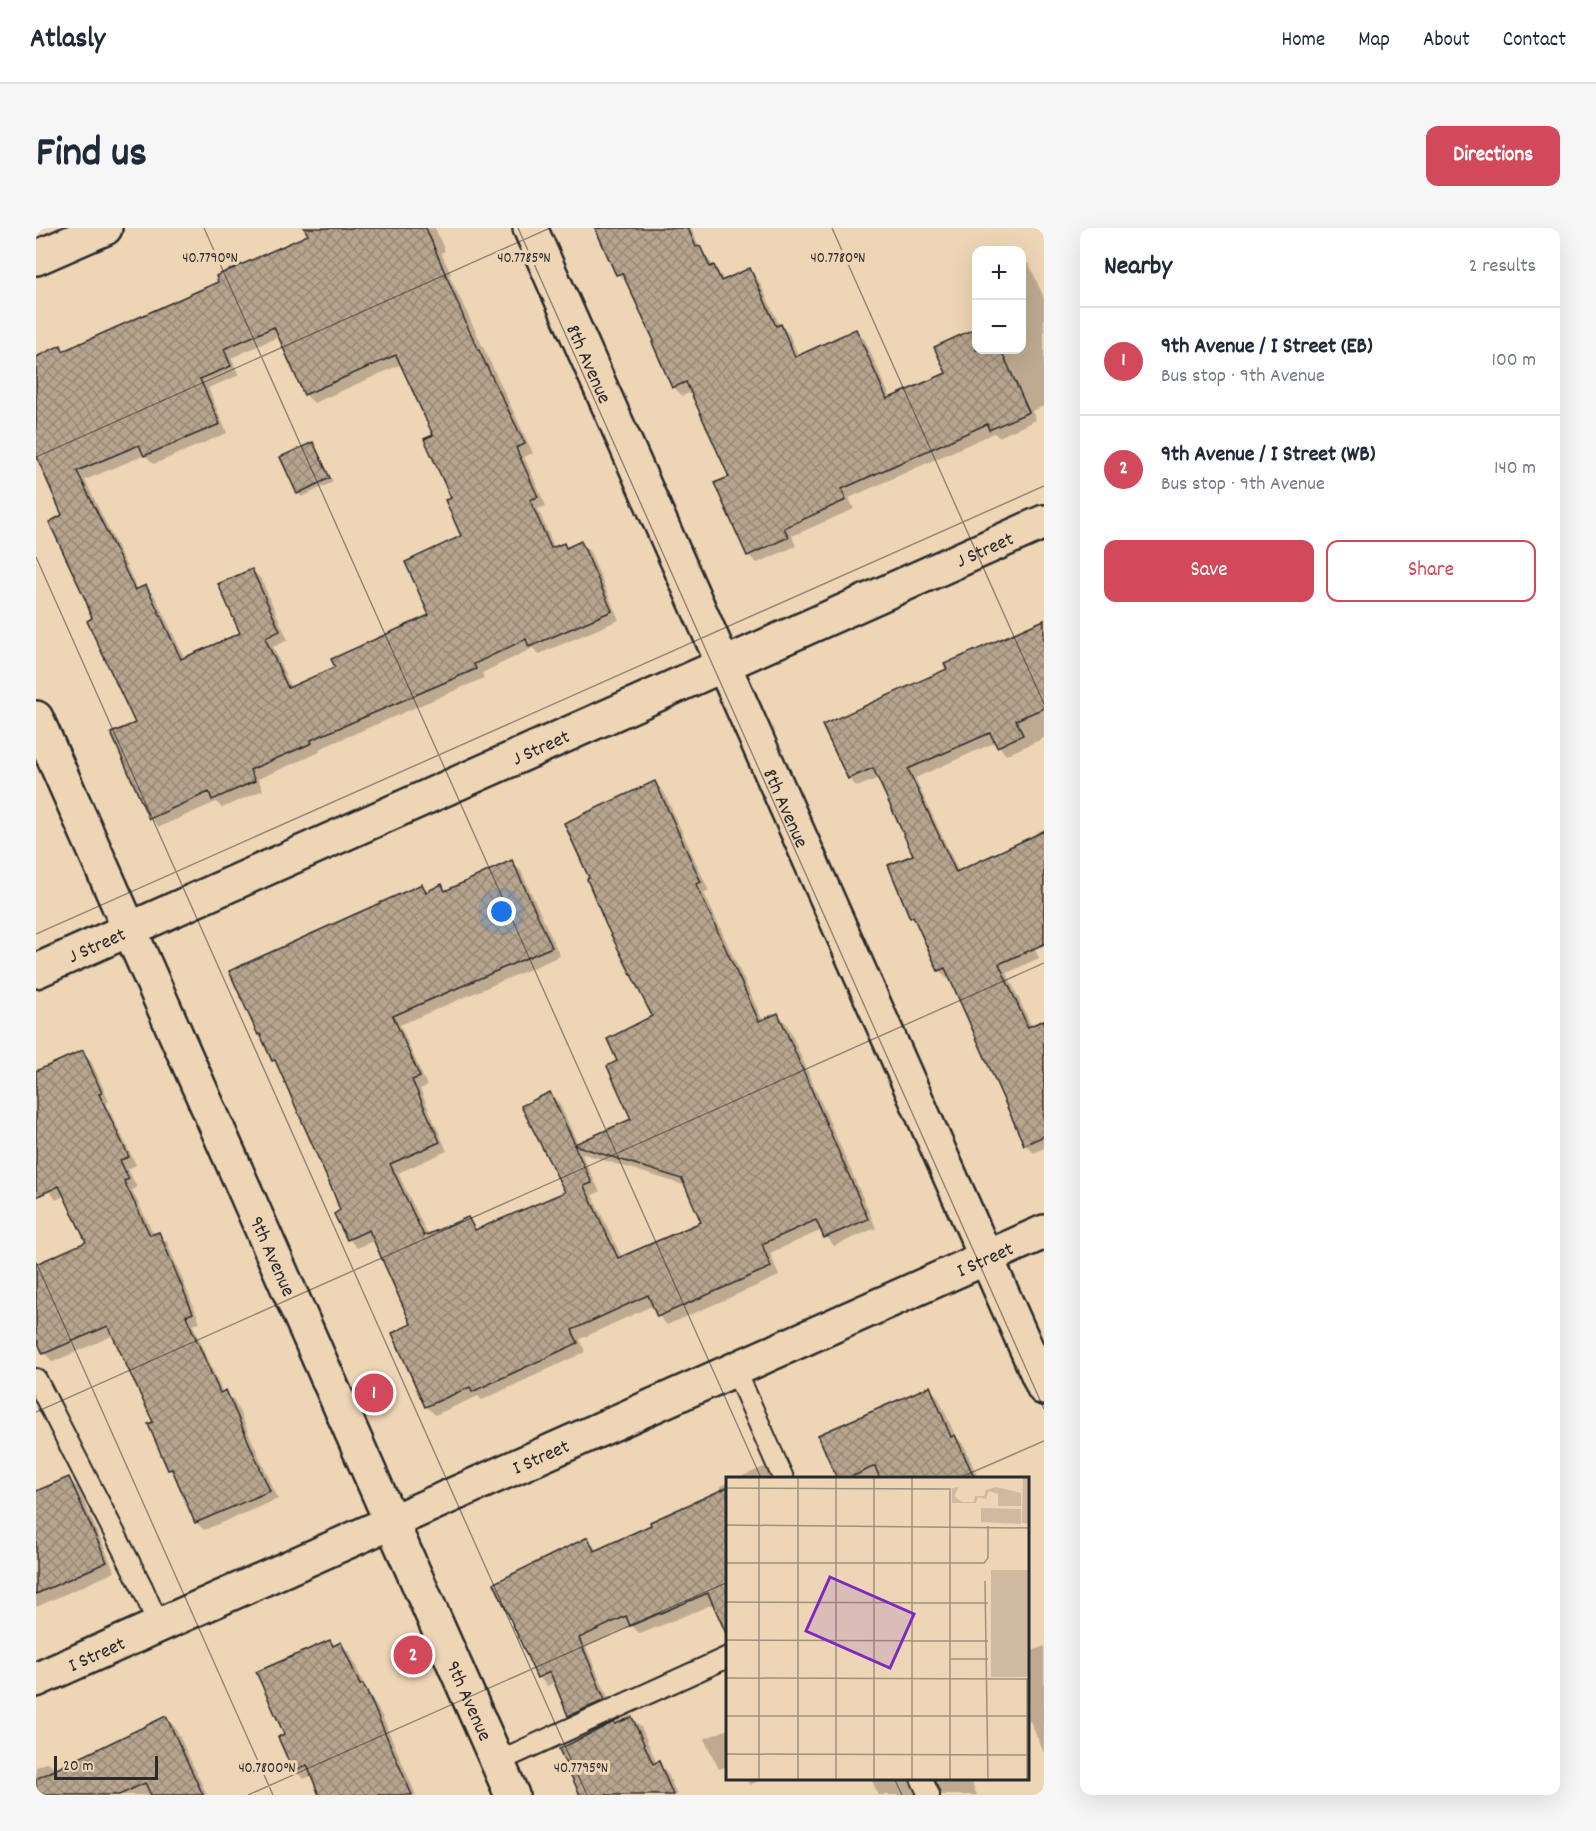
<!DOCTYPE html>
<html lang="en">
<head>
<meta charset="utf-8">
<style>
	:root { --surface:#fff; --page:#f6f6f7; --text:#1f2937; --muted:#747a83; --line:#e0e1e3; --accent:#d1495b }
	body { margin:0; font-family:Dekko,sans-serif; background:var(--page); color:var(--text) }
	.controls { position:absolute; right:18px; top:18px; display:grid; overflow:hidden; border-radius:12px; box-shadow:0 6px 24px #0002 }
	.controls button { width:54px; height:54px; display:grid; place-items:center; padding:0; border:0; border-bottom:2px solid var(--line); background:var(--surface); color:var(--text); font:30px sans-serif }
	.scale { position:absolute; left:18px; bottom:15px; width:104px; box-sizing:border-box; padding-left:6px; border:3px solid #2b2b2b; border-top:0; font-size:16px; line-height:21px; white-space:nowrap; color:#2b2b2b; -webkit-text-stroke:4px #eed5b6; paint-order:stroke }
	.you { position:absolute; left:466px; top:684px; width:21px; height:21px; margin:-15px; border:4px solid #fff; border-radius:50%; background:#1a73e8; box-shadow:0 0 0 9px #1a73e833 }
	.badge { display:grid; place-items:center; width:39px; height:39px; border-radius:50%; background:var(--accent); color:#fff; font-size:20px; font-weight:700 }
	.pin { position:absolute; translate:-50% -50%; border:3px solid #fff; box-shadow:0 2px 6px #0006 }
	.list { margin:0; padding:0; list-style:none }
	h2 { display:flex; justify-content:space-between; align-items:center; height:78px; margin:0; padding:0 24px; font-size:26px }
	h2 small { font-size:20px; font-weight:400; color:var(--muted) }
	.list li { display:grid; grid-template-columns:39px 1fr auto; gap:18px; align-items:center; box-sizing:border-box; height:108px; padding:0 24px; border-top:2px solid var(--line) }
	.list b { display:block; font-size:22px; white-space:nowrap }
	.list p { margin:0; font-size:20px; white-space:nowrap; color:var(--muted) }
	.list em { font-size:20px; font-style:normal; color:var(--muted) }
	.actions { display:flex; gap:12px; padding:18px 24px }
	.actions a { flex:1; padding:14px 0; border:2px solid var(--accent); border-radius:12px; text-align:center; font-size:21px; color:var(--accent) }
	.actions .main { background:var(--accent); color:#fff }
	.map { position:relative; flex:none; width:1008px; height:1567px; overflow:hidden; border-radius:12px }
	header { display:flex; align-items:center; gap:36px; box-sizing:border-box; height:84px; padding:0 30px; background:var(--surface); border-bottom:2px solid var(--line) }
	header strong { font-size:28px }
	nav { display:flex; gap:33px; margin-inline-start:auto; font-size:21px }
	.intro { display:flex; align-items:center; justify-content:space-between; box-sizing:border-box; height:144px; padding:0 36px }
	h1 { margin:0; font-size:42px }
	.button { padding:15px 27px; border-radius:12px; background:var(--accent); color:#fff; font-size:21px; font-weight:700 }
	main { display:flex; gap:36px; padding:0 36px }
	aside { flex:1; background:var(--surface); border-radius:12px; box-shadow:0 6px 24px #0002 }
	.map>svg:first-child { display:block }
	.shadow { fill:#0003; fill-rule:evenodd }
	.building { fill:url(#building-cross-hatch); stroke:#2b2b2b; stroke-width:1.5; fill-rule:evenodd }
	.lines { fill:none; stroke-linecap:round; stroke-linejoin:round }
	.service-casing { stroke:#2b2b2b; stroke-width:24 }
	.minor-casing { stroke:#2b2b2b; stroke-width:38 }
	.tertiary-casing { stroke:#2b2b2b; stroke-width:38 }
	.service { stroke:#eed5b6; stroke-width:20 }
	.minor { stroke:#eed5b6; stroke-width:33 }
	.tertiary { stroke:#eed5b6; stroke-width:33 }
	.ticks { fill:none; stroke:#2b2b2b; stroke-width:1.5; stroke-opacity:0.45 }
	.labels { text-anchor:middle; stroke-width:6; stroke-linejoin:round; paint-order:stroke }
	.street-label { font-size:20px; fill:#2b2b2b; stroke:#eed5b6 }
	.inset-road { fill:none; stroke:#a0917e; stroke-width:1.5 }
	.view { fill:#7b2cbf; fill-opacity:0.15; stroke:#7b2cbf; stroke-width:3 }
	.inset-edge { fill:none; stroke:#2b2b2b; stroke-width:3 }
	.ticks-label { font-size:15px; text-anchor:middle; fill:#2b2b2b; stroke:#eed5b6; stroke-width:6; stroke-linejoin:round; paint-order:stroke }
</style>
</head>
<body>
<header>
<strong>Atlasly</strong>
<nav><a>Home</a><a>Map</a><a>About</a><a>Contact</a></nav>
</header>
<div class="intro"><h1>Find us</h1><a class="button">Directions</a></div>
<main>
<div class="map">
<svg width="1008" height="1567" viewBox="0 0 1008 1567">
	<defs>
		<pattern id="building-cross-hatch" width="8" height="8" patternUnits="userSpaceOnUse" patternTransform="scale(1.5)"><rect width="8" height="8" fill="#b8a58f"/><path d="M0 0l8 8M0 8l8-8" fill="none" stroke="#968775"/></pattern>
	</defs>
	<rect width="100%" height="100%" fill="#eed5b6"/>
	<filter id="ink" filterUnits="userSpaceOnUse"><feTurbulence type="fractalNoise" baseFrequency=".0167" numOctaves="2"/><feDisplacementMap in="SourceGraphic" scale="12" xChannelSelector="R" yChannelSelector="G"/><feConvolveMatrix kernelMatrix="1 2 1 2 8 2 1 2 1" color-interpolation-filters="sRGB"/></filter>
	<g filter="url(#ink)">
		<g class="shadow">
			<path d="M285,0h114l10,23 -4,2 10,21 -2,1 84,178 -9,4 22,49 -8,3 17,40 9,-4 4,4 13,-6 9,9 29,68 -80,34 -6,-6 -51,25 2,5 -165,71 1,3 -62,27 5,11 -41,18 -6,-6 -57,25 -9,-9 -13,-95 -43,-104 -30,-103 -28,-65v-94l24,-10 5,5 155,-69 -2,-7zM244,108l25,58 9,9 88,-39 33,72 28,101 -32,79 -94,51 -46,21 -18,-41 15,-7 -27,-61 -9,-9 -10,64 -57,25 -30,-63 -9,-9 -8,3 -53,-110 60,-25 9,9 73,-31 -19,-45 31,-13 -8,-17z"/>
			<path d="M561,0h94l9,20 25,33 25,-11 8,9 22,47 9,8 10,23 57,-26 9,9 26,59 57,-26 -12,-25 40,-19v21h46v-92l8,8 14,32v108l-12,5 4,9 -37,17 -5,-4 -145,65 5,11 -62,27 4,10 -39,17 -9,-8 -17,-78 -39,-85 -10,4 -8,-9 -20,-44 2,-1 -28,-60 -10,-8z"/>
			<path d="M277,215l20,39 -31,15 -4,-4z"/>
			<path d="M1008,400v110l-38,17 -10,-13 -81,36 44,94 78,-36 -2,-3 9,-4v82l-22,10 17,37 -32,15 25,54 12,-5v126l-10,5 -9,-9 -74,-166 -4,1 -8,-9 -21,-46 -7,-7 4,-62 -36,-77 -22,9 -8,-9z"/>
			<path d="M619,555l9,9 45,99 -5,2 59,128 15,-6 9,9 89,204 -42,18 -12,-16 -52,23 9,23 -112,49 -8,-9 -5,-11 -74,34 5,13 -103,48 -4,-4 -43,19 -9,-9 -13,-81 -38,-85 -18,8 -8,-9 -13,-25 6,-3 -62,-144 -21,-33 163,-149 7,7 13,-6 5,6 65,-30 9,9 39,85 -160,69 27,61 -7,3 27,62 -49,22 30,63 39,-17 11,12 89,-38 -17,-99 9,9 19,41 55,-24 -14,-58 35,-45zM545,925l106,33 16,37 -81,35 -30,-63 8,-3z"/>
			<path d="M47,824l8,9 18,40 -3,2 30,62 -8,4 9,19 -5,2 22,45 4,-2 9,9 33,80 -7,3 30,68 11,7 44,99 -74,31 -8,-8 -18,-44 -8,-8 -20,-45 5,-2 -41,-88 -61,27 -9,-9 -8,-18v-53l52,-39 -23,-48 -9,5 -13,-18 -7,3v-112z"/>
			<path d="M894,1160l8,9 18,40 8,8 14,33h-140z"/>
			<path d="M728,1239l10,11h-36z"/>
			<path d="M32,1250l10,10 37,84 -79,35v-98z"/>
			<path d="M692,1255v115l-88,36 -8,-8 -46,21 27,62 -35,15 -8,-8 -15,-34 -8,4 -8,-9 -43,-93 92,-45 10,12 125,-58 -3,-7z"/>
			<path d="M294,1413l5,5 6,-2 9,9 16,36 16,27 34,79h-95l-8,-20 -9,4 -10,-9 -8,-35z"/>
			<path d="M1008,1418v107l-14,-32 -2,1v-69z"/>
			<path d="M130,1490l9,9 32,68h-171v-28l12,-5 9,9z"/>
			<path d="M596,1490l9,9 16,37 10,8 10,23h-93l32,-69z"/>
			<path d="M692,1501v37l-9,3 -15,-30z"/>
			<path d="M709,1550h19l-14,7z"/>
			<path d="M835,1550h51l-2,17h-42z"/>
			<path d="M900,1550h34l7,17h-36z"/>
		</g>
		<g class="building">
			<path d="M268,0h122l43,102 56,114 -9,4 22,49 -8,3 21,48 13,-5 2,5 15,-7 31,70 -83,36 -3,-8 -52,25 2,5 -165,71 1,3 -62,27 5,11 -43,19 -3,-8 -60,27 -38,-86 24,-10 -48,-102 5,-3 -6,-17 -37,-79 13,-7 -26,-60v-98l25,-12 2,6 155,-69 -2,-6 92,-41zM238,99l30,68 92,-40 37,80 -9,4 27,59 -6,2 16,36 -56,26 24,53 -98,44 4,8 -47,21 -23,-50 15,-7 -28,-62 -34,15 22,49 -59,26 -35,-74 -11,5 -58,-119 62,-26 5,11 76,-32 -20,-45 31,-13 -7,-17z"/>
			<path d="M559,0h93l8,19 4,-1 10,21 4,-2 7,16 29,-13 26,58 5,-2 14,33 61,-28 31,70 59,-26 -12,-26 42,-19v22h25l28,62 -40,18 -2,-6 -145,65 4,11 -62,28 5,9 -42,19 -33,-73 15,-6 -43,-95 -14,6 -20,-46 2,-1 -32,-68 -6,2z"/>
			<path d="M277,214l17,36 -33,16 -17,-37z"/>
			<path d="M1008,392v88l-28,12 7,15 -26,12 -7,-14 -82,36 48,103 88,-41v113l-45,20 29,63 16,-7v116l-20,9 -79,-177 -7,3 -25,-55 -3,2 -22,-53 25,-10 -40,-87 -25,11 -26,-54 125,-56 -3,-5z"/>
			<path d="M619,553l46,101 -5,2 63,137 19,-8 90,206 -44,19 -8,-18 -54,24 9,23 -114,50 -9,-22 -76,35 6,13 -106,49 -2,-5 -45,20 -33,-74 19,-9 -42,-94 -22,10 -13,-26 6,-4 -6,-16 -59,-134 -3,1 -12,-27 -2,1 -29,-64 193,-87 4,8 16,-8 3,7 67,-31 40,87 -159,69 27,61 -8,3 28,62 -50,22 34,72 44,-19 7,13 90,-38 -44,-86 29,-14 25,52 56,-25 -24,-53 10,-5 -10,-22 45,-23 -46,-91 -19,-46 2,-1 -25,-55zM538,917l108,34 19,43 -83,36 -34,-72 8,-3z"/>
			<path d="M47,822l19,43 -3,1 30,63 -9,3 9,19 -5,2 26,54 9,-3 34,81 -7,3 34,77 6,-3 44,101 -75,32 -23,-54 -4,1 -20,-46 5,-2 -45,-96 -65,28 -7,-16v-74l50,-22 -27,-56 -23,11v-126z"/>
			<path d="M894,1158l21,51 4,-2 20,44h-95l-5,-13 -28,13h-10l-19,-44z"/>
			<path d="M33,1249l38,85 -71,32v-103z"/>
			<path d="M692,1259v151l-20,-45 -78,33 -4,-10 -47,22 26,62 -37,16 -18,-44 -13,6 -43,-95 94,-46 6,14 57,-26 -1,-3z"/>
			<path d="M294,1412l3,6 8,-4 19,43 3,-1 10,21 39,90h-93l-12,-30 -14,6 -15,-34 6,-3 -28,-62z"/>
			<path d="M130,1488l37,79h-52l-6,-12 -26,12h-83v-16z"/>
			<path d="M596,1489l21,47 6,-3 14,34h-93l-21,-46 55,-27 1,2z"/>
		</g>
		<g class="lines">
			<defs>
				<g id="service">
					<path d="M699,1141l48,109"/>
					<path d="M0,1151l106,208 17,39"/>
					<path d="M461,1534l231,-105"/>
					<path d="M885,1550l8,17"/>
				</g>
				<g id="minor">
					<path id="s1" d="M494,0l514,1160"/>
					<path d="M0,30l69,-30"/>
					<path id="s2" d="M0,490l476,1077"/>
					<path id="s3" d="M0,743l1008,-449"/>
				</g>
				<g id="tertiary">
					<path id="s4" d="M0,1452l1008,-448"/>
				</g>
			</defs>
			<use href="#service" class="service-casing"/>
			<use href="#minor" class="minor-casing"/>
			<use href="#tertiary" class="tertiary-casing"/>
			<use href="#service" class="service"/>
			<use href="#minor" class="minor"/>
			<use href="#tertiary" class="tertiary"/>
		</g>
	</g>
	<path class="ticks" d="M168,0l557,1250M482,0l526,1181M796,0l212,476M0,229l514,-229M0,329l551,1238M0,706l1008,-448M0,1034l237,533M0,1184l1008,-449M923,1250l85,-37M858,1550l8,17M212,1567l480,-213"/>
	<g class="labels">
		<g class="street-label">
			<text dy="7" stroke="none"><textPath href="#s1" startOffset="148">8th Avenue</textPath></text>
			<text dy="7" stroke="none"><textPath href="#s3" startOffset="1038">J Street</textPath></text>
			<text dy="7" stroke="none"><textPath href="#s3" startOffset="552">J Street</textPath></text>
			<text dy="7" stroke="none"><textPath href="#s1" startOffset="634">8th Avenue</textPath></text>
			<text dy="7" stroke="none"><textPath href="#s3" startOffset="66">J Street</textPath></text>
			<text dy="7" stroke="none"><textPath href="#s2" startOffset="588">9th Avenue</textPath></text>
			<text dy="7" stroke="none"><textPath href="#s4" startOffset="1038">I Street</textPath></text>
			<text dy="7" stroke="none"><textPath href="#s4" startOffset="552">I Street</textPath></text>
			<text dy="7" stroke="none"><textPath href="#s4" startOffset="66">I Street</textPath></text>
			<text dy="7" stroke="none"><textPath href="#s2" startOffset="1074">9th Avenue</textPath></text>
		</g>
	</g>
	<g transform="translate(690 1249)">
		<rect width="303" height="303" fill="#eed5b6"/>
		<path d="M233,10l-5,9 8,6h12l1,-6h9l2,-6 10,-3 25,6v13h-23v-12l-9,-3 -3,8 -8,-2 -2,6h-24v-15zM255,31l40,1v15l-40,-2z" fill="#cfb9a0"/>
		<path d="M297,0h6v47l-7,-1zM265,93h38v107h-38z" fill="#cfb9a0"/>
		<path class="inset-road" d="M33,0v303M72,0v303M148,0v303M0,11l224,1v291M0,48l303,3M0,86h258l4,-5v-32M259,104l3,199M0,125l262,1M0,163l262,1M224,182h38M0,201l303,1M0,239h301M0,277l301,1M110,303v-303M186,303v-303M301,303v-101"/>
		<path class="view" d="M104,100l84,37 -24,54 -84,-37z"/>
		<rect width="303" height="303" class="inset-edge"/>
	</g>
	<g class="ticks-label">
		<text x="488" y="34">40.7785°N</text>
		<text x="802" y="34">40.7780°N</text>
		<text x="174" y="34">40.7790°N</text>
		<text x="231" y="1544">40.7800°N</text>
		<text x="545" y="1544">40.7795°N</text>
	</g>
</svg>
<div class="controls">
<button>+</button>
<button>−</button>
</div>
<div class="scale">20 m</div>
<div class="you"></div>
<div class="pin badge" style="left:338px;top:1165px">1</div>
<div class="pin badge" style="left:377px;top:1427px">2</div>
</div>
<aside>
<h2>Nearby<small>2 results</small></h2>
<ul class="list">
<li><span class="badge">1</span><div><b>9th Avenue / I Street (EB)</b><p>Bus stop · 9th Avenue</p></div><em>100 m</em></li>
<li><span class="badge">2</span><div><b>9th Avenue / I Street (WB)</b><p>Bus stop · 9th Avenue</p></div><em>140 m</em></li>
</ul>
<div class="actions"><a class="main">Save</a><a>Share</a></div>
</aside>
</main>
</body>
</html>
